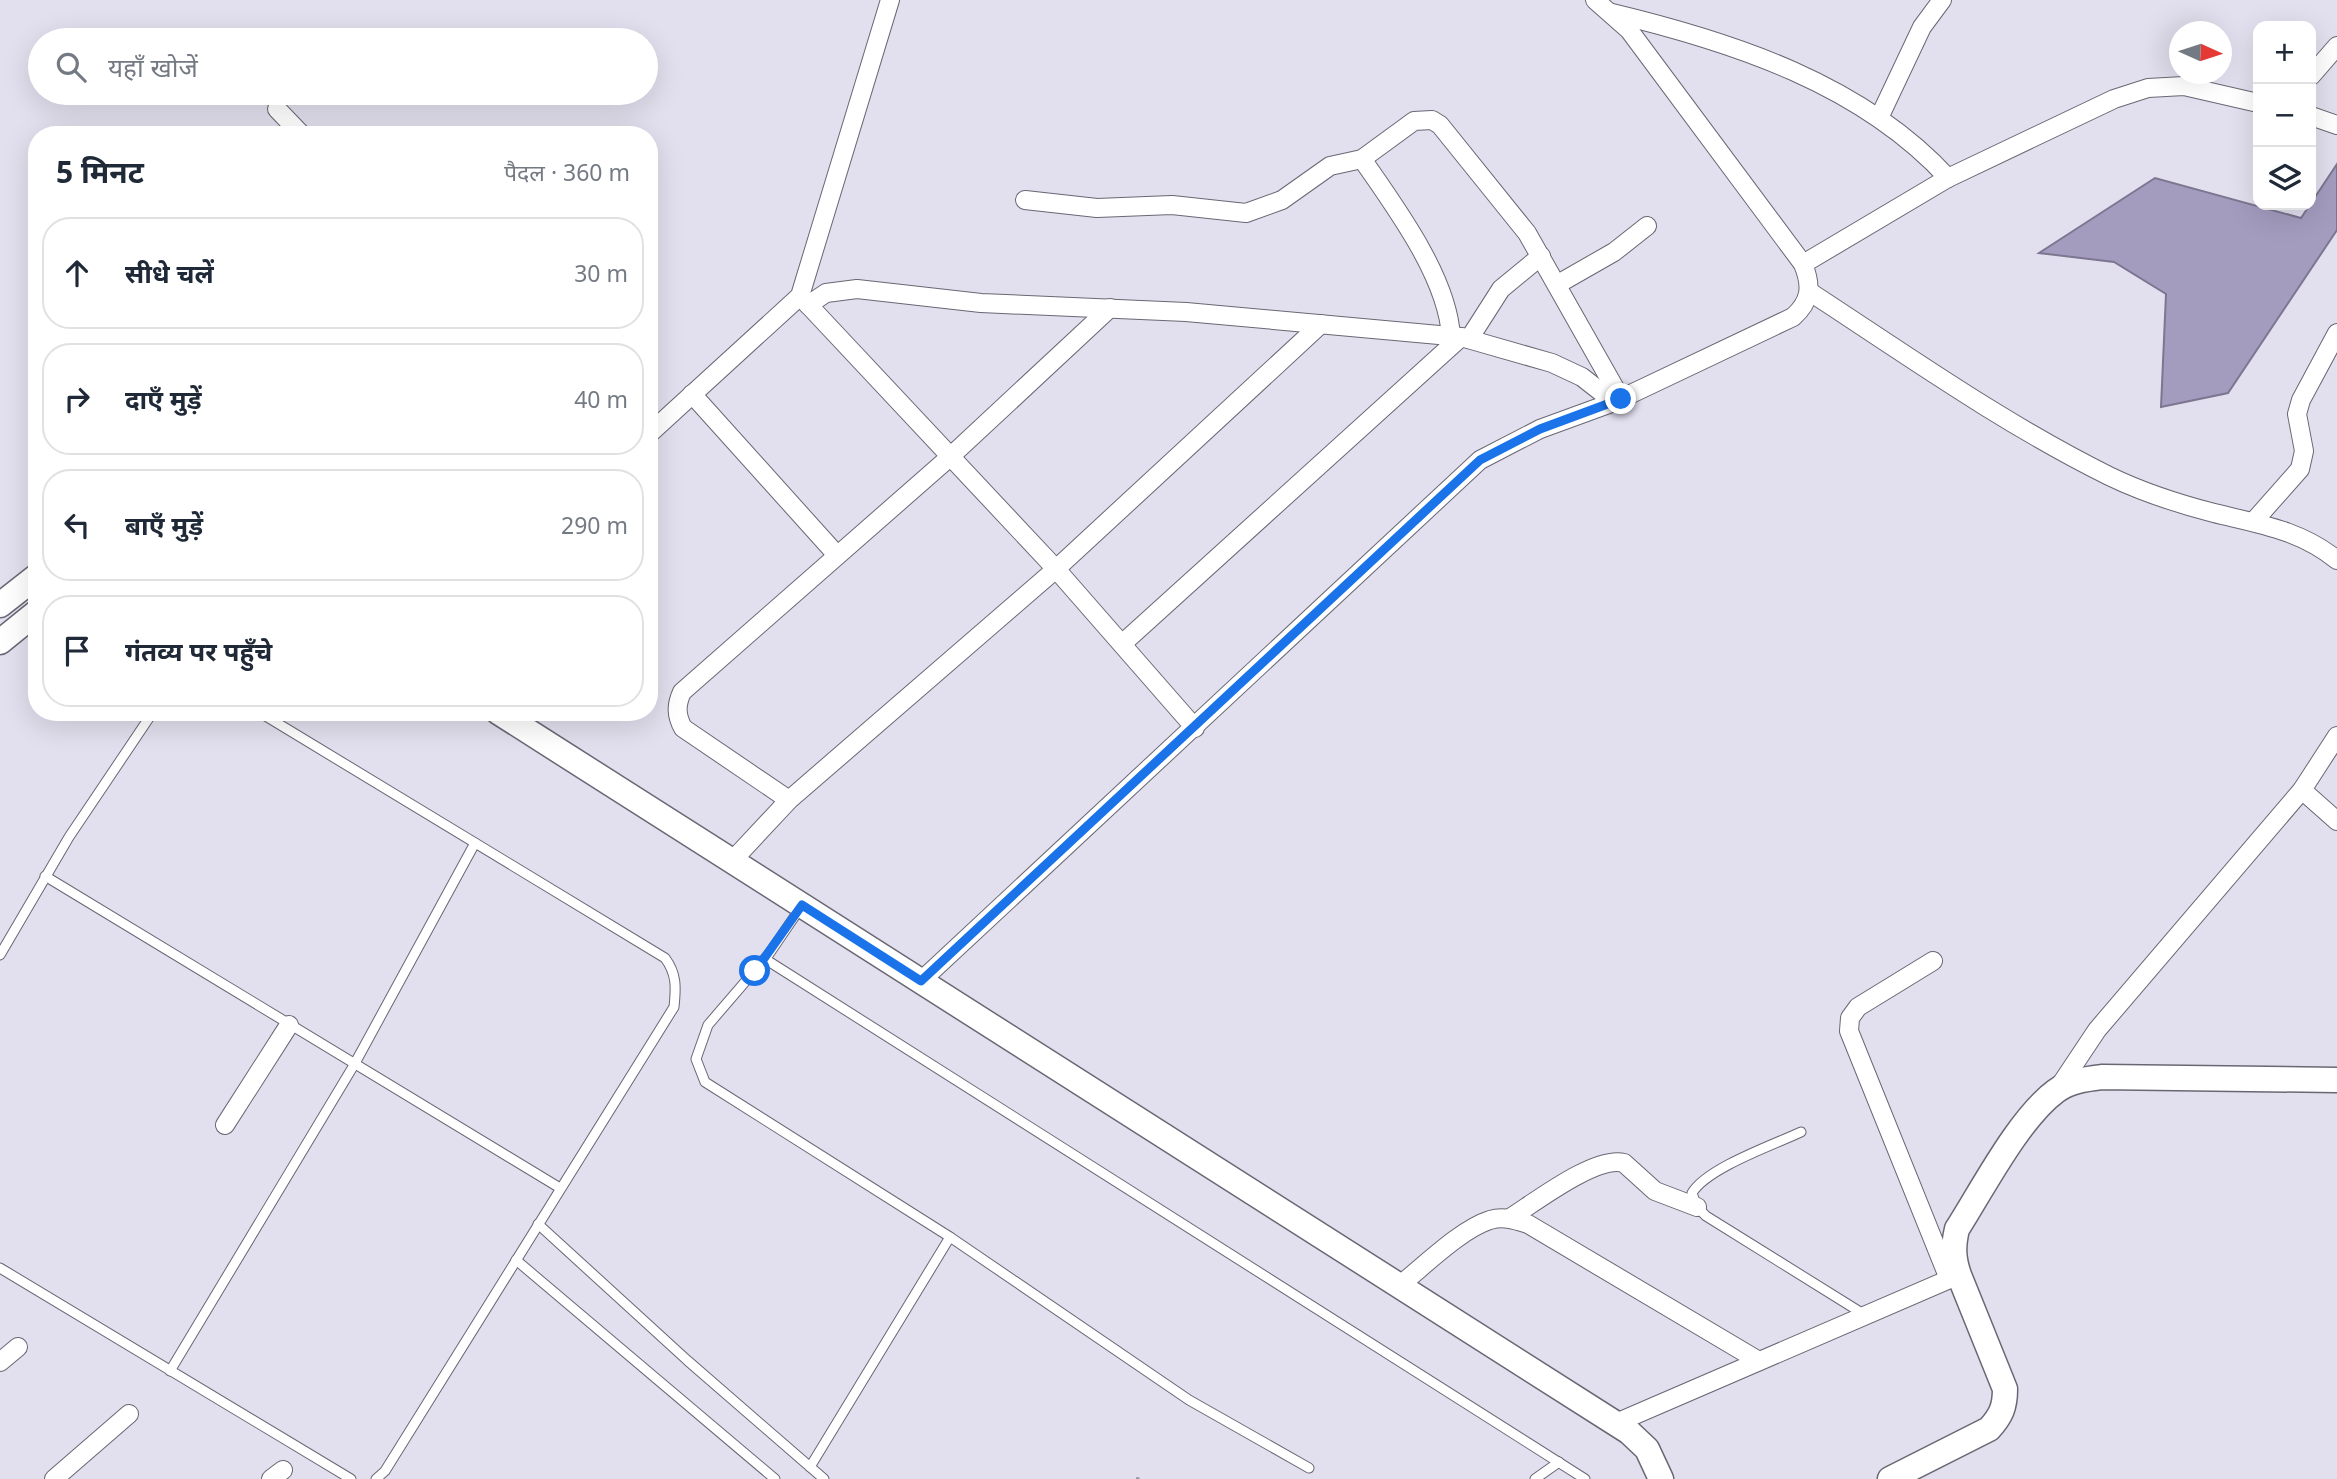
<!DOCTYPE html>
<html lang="hi">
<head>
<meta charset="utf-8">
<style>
	:root { --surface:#fff; --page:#f2f2f3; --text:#1f2937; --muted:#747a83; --line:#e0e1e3 }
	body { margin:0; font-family:"Noto Sans","Noto Sans Devanagari",sans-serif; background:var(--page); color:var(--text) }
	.controls { position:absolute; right:21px; top:21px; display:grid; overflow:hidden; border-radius:14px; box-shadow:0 7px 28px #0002 }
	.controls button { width:63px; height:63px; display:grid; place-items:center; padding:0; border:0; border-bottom:2px solid var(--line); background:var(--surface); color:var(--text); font:35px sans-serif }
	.compass { position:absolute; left:2169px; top:21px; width:63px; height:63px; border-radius:50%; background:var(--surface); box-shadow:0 7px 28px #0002; rotate:93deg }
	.stop { position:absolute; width:21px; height:21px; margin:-16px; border:5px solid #1a73e8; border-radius:50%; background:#fff }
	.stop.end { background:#1a73e8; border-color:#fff; box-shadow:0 2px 7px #0008 }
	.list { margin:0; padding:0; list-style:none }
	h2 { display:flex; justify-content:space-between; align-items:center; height:91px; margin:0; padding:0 28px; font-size:30px }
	h2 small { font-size:23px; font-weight:400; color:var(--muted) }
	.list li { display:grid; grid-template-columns:46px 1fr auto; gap:21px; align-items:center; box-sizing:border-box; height:112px; margin:0 14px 14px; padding:0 14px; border:2px solid var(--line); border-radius:28px }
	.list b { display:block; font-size:26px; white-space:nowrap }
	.list em { font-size:23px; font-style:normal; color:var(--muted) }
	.icon { flex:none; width:38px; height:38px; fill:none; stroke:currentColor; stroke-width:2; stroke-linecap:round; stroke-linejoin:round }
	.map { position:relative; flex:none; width:2337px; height:1479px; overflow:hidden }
	.search { position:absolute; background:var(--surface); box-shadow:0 7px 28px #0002; left:28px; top:28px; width:630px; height:77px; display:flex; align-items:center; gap:18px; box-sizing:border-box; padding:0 24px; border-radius:38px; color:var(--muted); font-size:26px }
	.panel { position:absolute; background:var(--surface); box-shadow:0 7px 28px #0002; left:28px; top:126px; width:630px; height:595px; border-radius:28px }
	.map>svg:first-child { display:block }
	.water { fill:#a49cbf; stroke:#7c7690; stroke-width:2 }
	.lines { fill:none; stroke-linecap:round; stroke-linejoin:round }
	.lane-casing { stroke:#6a6774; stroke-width:11 }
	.street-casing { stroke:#6a6774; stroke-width:20 }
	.secondary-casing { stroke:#6a6774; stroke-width:27 }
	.path { stroke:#96949f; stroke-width:3.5; stroke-dasharray:3.5 5; stroke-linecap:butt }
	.lane { stroke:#fff; stroke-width:9 }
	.street { stroke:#fff; stroke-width:18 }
	.secondary { stroke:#fff; stroke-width:24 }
	.route { stroke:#1a73e8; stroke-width:9 }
</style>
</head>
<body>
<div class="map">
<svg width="2337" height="1479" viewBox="0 0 2337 1479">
	<rect width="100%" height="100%" fill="#e2dfee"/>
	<path class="water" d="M2337,164v66l-109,163 -67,14 5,-113 -52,-32 -75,-9 116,-75 146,40z"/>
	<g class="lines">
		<defs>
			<g id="lane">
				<path d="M259,712l406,246c12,16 11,30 9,49l-289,464 -9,8"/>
				<path d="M45,876l515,312"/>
				<path d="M801,907l-32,47 -61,71 -12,34 9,23 245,155 239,163 120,68"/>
				<path d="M0,955l69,-118 84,-125"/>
				<path d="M765,959l820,520"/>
				<path d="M1801,1132c-28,13 -94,36 -109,61l5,14 9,9 159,99"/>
				<path d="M538,1224l150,137 136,118"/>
				<path d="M516,1260l259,219"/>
				<path d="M0,1268l351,211"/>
				<path d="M170,1371l184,-306 121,-222"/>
				<path d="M810,1467l140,-230"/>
				<path d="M1535,1479l24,-17"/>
			</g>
			<g id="street">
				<path d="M1612,13c121,29 250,71 336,165"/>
				<path d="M2311,76l26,-30"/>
				<path d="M277,109l25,26"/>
				<path d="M2311,116l26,9"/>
				<path d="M1879,118l43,-91 20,-27"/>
				<path d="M1362,159c34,49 86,119 89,178"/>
				<path d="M1025,200l72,8 75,-3 74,8 36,-13 48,-34 32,-7 52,-38 18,-1 8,5 87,108 94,166"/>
				<path d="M1803,264l145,-86 166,-79 34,-11 36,-2 74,17"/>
				<path d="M1558,284l56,-32 33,-26"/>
				<path d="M1810,292c98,64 194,132 299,184 33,16 70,28 105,37 45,11 86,17 123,47"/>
				<path d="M800,296l256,273 139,159"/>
				<path d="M808,305l18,-12 31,-4 124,14 205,9 275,25 91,26 30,14 32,25"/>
				<path d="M1469,339l32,-50 40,-33"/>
				<path d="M692,394l144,160"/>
				<path d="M649,434l151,-138 90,-296"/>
				<path d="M2254,521l46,-52 4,-18 -7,-37 4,-14 36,-67"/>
				<path d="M1122,644l339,-307"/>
				<path d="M2302,790l35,31"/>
				<path d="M789,800l-106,-72c-7,-13 -7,-23 -1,-36l269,-236 159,-148"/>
				<path d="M732,861l57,-61 267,-231 265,-245"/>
				<path d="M1933,961l-75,46 -8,11 -1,13 100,248"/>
				<path d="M921,981l559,-521 60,-31 74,-27 179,-85c18,-16 19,-31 10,-53l-174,-234 -34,-30"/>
				<path d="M2057,1090l40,-60 205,-240 35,-54"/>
				<path d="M225,1125l64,-100"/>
				<path d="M1510,1218c24,-15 86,-63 114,-55l31,28 42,16"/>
				<path d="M1400,1285c24,-19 61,-56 90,-65 14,-4 25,0 38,4l231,137"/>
				<path d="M0,1362l18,-15"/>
				<path d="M1616,1423l343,-148"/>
				<path d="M54,1479l75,-65"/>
				<path d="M271,1479l12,-9"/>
			</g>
			<g id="secondary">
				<path d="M0,605l37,-29"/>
				<path d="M0,642l37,-30"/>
				<path d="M498,712l1131,720 18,17 14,30"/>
				<path d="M1890,1479l99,-50c12,-13 16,-22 16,-40l-46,-114c-6,-17 -6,-29 -2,-46 25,-39 62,-111 99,-138 13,-10 30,-12 46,-14l235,3"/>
			</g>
		</defs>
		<use href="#lane" class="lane-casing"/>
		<use href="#street" class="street-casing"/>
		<use href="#secondary" class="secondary-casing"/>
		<path class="path" d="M1136,1479h5"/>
		<use href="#lane" class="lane"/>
		<use href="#street" class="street"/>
		<use href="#secondary" class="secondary"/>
	</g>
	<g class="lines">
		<path class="route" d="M755,971l47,-66 119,76 559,-521 60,-31 81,-30"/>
	</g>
</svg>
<div class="controls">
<button>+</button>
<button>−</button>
<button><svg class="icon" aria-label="layers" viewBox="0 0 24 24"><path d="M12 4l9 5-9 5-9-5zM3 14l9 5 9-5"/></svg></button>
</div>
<svg class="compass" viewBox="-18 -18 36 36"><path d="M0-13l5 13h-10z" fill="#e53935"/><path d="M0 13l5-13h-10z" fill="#747a83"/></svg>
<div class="stop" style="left:755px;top:971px"></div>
<div class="stop end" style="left:1621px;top:399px"></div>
<div class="search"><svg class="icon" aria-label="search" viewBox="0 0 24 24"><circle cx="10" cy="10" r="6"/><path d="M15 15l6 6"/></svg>यहाँ खोजें</div>
<section class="panel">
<h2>5 मिनट<small>पैदल · 360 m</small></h2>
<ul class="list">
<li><svg class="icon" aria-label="ahead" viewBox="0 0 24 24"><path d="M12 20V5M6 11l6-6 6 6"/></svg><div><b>सीधे चलें</b></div><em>30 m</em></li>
<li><svg class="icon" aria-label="right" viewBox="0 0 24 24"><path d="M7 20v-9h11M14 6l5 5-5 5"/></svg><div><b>दाएँ मुड़ें</b></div><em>40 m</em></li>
<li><svg class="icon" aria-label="left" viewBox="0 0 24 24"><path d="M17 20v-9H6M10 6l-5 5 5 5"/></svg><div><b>बाएँ मुड़ें</b></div><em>290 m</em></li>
<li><svg class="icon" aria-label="arrive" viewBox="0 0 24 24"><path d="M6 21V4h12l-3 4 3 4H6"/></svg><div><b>गंतव्य पर पहुँचे</b></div></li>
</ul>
</section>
</div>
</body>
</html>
